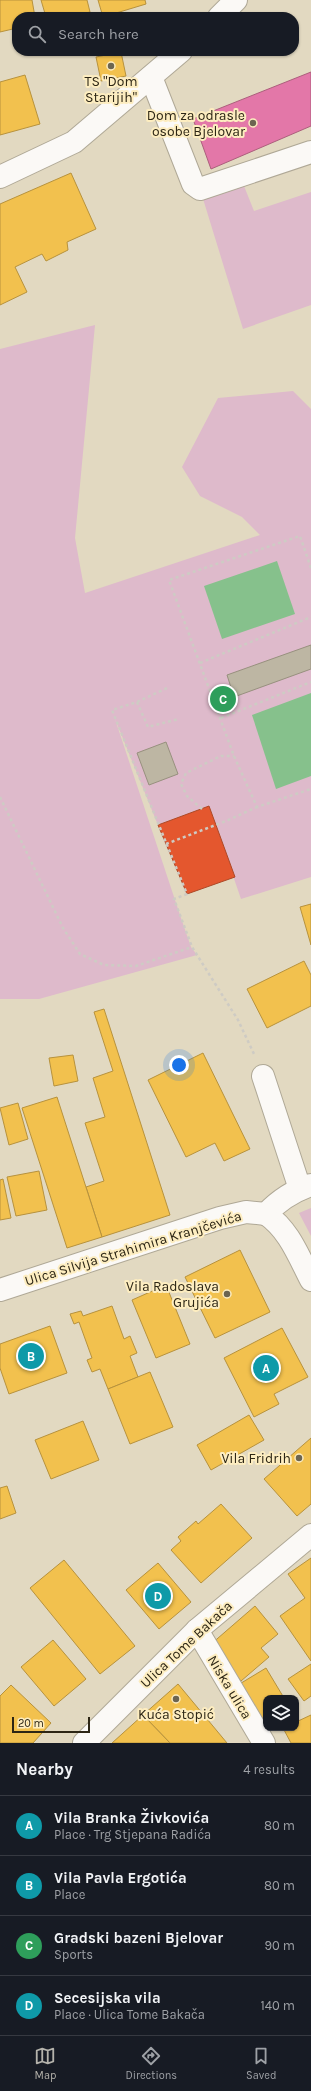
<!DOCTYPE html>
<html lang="en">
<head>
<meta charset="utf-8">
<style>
	:root { --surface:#171b24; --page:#20242c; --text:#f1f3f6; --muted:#9ea1a6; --line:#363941; --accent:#b5b3ac }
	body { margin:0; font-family:Karla,sans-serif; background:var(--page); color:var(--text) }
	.controls { position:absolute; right:12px; bottom:12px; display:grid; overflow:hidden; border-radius:8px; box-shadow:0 1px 3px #0004 }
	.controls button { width:36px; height:36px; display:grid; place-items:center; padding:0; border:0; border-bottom:1px solid var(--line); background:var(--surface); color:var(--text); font:20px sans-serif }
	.scale { position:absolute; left:12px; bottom:10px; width:78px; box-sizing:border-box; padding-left:4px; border:2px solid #2d2615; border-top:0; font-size:11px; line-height:14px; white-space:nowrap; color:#2d2615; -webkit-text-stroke:3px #fdedc0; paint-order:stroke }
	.you { position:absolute; left:179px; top:1065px; width:14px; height:14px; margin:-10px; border:3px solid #fff; border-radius:50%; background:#1a73e8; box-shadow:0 0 0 6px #1a73e833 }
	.badge { display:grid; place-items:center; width:26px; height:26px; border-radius:50%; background:var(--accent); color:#fff; font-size:13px; font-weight:700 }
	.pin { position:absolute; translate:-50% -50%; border:2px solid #fff; box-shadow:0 1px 4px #0006 }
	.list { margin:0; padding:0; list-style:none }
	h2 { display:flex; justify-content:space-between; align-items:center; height:52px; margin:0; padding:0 16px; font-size:17px }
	h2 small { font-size:13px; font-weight:400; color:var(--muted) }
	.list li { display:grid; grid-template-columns:26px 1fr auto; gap:12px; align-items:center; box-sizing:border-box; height:60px; padding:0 16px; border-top:1px solid var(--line) }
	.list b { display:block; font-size:15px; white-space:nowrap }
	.list p { margin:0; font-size:13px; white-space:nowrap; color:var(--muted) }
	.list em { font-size:13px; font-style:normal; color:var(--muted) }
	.icon { flex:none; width:22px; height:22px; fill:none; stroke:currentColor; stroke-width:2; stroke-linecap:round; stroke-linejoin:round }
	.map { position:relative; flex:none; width:311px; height:1743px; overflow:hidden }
	.search { position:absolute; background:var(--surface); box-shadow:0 1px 3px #0004; left:12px; right:12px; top:12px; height:44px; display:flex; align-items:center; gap:10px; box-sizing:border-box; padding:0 14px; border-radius:16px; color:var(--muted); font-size:15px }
	.sheet { height:292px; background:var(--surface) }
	nav { display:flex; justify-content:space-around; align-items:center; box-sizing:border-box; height:56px; border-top:1px solid var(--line); background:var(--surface); font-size:11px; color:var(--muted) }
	nav a { display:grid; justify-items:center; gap:2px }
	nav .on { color:var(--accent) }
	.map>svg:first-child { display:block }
	.green { fill:#debacb }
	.water { fill:#86c18c }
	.homes { fill:#f2c14e; stroke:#b7923d }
	.shops { fill:#e4572e; stroke:#ad4826 }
	.health { fill:#e377a8; stroke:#ac5f7c }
	.building { fill:#bdb6a3; stroke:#97907e }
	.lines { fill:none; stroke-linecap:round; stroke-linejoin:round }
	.minor-casing { stroke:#afa896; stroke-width:24 }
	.path { stroke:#cecbc4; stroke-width:2.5; stroke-dasharray:3 3; stroke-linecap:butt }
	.minor { stroke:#fbf9f6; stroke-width:22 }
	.poi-dot { fill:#6c6551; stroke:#fdedc0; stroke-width:1.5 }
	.labels { text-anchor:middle; stroke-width:4; stroke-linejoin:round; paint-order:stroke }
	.poi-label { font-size:14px; fill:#2d2615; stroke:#fdedc0; text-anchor:end }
	.street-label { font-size:14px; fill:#2d2615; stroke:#fdedc0 }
</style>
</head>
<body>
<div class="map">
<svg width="311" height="1743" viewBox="0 0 311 1743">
	<rect width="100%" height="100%" fill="#e2d9c1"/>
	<g class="green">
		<path d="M240,176l14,35 57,-19v113l-68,24 -43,-140z"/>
		<path d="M95,325l-20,213 10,55 175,-58 -18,-18 -42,-21 -18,-29 36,-69 75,-7 18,18v468l-70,22 -32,-93 -51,19 -43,-106 67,202 9,26 6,8 -158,44h-39v-650z"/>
		<path d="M311,1208v28l-12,-23z"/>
	</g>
	<g class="water">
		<path d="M277,561l18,53 -73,25 -18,-53z"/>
		<path d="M311,693v83l-35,13 -24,-74z"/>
	</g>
	<g class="homes">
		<path d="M0,0h32l3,17h-18v11l-17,4z"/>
		<path d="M41,0h46l3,12 -20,5h-24z"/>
		<path d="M98,0h47l1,4 -43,13z"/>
		<path d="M121,52l5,24 -25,5 -5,-24z"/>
		<path d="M25,75l15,49 -40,11v-53z"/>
		<path d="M71,173l25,56 -29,13 1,8 -22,11 -4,-7 -27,13 12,25 -27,13v-101z"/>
		<path d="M311,904v41l-11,-38z"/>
		<path d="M304,961l7,14v31l-44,22 -20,-39z"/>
		<path d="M104,1009l66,206 -68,22 -16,-50 18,-6 -19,-58 20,-6 -12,-39 20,-7 -19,-59z"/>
		<path d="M203,1053l47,96 -26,12 -9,-18 -29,14 -38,-77z"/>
		<path d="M73,1055l5,26 -24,5 -5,-28z"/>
		<path d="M57,1097l45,140 -35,11 -45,-140z"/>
		<path d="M18,1103l10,36 -19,6 -9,-37z"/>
		<path d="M39,1171l8,39 -31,6 -9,-39z"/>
		<path d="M3,1179l8,39 -11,2v-40z"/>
		<path d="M240,1250l30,62 -55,26 -30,-61z"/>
		<path d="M166,1285l24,59 -34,14 -24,-58z"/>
		<path d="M112,1306l12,33 6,-3 7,17 -7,3 8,21 -30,12 -8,-20 -8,3 -5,-12 5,-2 -13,-36 -5,2 -4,-10 11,-3 2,5z"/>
		<path d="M50,1326l17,47 -58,21 -9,-26v-24z"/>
		<path d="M282,1328l26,49 -34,17 5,10 -25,13 -30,-59z"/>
		<path d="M150,1372l23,55 -43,17 -22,-55z"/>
		<path d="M249,1415l15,25 -53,30 -14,-25z"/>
		<path d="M83,1421l16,39 -48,19 -16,-39z"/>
		<path d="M311,1438v66l-14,12 -33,-37z"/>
		<path d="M7,1486l9,27 -16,6v-31z"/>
		<path d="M221,1504l31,34 -51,45 -30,-33 10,-9 -3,-4 18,-16 2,3z"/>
		<path d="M311,1558v103l-31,-45 25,-18 -17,-24z"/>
		<path d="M64,1560l71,86 -35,28 -70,-86z"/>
		<path d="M158,1563l33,39 -32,27 -33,-39z"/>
		<path d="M255,1606l23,28 -17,14 8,9 -28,24 -31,-36z"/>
		<path d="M53,1640l33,39 -32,27 -33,-39z"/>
		<path d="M311,1664v32l-7,5 -16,-22z"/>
		<path d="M266,1668l18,30h-18v24l-10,5 -23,-39z"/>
		<path d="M178,1684l49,59h-57l-27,-28z"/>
		<path d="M11,1685l40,38 -18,20h-33v-47z"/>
		<path d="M143,1715l27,28h-58z"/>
		<path d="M311,1715v28h-20l-8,-15h13v-6z"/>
	</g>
	<path class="shops" d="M209,806l26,71 -48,17 -29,-69z"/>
	<path class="health" d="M311,72v54l-100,43 -18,-50z"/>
	<g class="building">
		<path d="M311,645v24l-77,28 -7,-22z"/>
		<path d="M166,742l12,32 -29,11 -12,-32z"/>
	</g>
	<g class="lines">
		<defs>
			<g id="minor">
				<path d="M219,17l17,-17"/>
				<path d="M151,77l42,107 7,5 111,-37"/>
				<path d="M0,177l74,-35 107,-91"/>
				<path d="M263,1076l37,113"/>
				<path d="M266,1214c23,16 32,41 45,66"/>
				<path d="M266,1214c13,-14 27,-23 45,-29"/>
				<path d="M0,1290l220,-72 26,-6 20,2"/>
				<path d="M197,1630l67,113"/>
				<path d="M84,1743l113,-113 114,-95"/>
			</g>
		</defs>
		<use href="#minor" class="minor-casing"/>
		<g class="path">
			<path d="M311,568l-11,-32 -131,44 65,176 23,51 54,-18"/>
			<path d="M200,663l111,-46"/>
			<path d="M167,688l-30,14 -25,8 75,184 -13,5 18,48 46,73 16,34"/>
			<path d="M137,702l11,25 31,-8"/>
			<path d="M221,718l90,-36"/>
			<path d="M0,797l63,131 17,26 24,11 32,1 56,-19"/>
			<path d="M202,809l-15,-13 -6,-12 5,-11 35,-17h13"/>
			<path d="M166,844l60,-23 31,-14"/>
		</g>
		<use href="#minor" class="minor"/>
	</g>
	<g class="poi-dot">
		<circle cx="111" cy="66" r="4"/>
		<circle cx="253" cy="123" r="4"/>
		<circle cx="227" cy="1294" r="4"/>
		<circle cx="299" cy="1458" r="4"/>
		<circle cx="176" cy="1699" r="4"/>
	</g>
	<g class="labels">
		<g class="poi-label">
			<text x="111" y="86" text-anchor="middle">TS "Dom<tspan x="111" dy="16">Starijih"</tspan></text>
			<text x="245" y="120">Dom za odrasle<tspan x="245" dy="16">osobe Bjelovar</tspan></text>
			<text x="219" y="1291">Vila Radoslava<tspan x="219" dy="16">Grujića</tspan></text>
			<text x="291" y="1463">Vila Fridrih</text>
			<text x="176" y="1719" text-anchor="middle">Kuća Stopić</text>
		</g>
		<g class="street-label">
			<text transform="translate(133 1248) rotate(-17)" y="5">Ulica Silvija Strahimira Kranjčevića</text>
			<text transform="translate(186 1644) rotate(-43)" y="5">Ulica Tome Bakača</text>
			<text transform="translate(230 1687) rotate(59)" y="5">Niska ulica</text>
		</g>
	</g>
</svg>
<div class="controls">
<button><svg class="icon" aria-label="layers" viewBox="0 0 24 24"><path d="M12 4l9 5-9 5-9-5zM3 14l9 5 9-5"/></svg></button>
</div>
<div class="scale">20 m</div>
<div class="you"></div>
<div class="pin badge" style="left:266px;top:1368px;background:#0f9aa8">A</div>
<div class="pin badge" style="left:31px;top:1356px;background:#0f9aa8">B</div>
<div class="pin badge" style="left:223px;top:699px;background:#2e9e5b">C</div>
<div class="pin badge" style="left:158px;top:1596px;background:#0f9aa8">D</div>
<div class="search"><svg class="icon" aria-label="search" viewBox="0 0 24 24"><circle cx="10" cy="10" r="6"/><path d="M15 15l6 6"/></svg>Search here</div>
</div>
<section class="sheet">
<h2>Nearby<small>4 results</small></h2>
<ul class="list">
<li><span class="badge" style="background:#0f9aa8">A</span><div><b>Vila Branka Živkovića</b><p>Place · Trg Stjepana Radića</p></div><em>80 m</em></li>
<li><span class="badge" style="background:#0f9aa8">B</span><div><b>Vila Pavla Ergotića</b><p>Place</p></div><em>80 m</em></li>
<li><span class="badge" style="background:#2e9e5b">C</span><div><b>Gradski bazeni Bjelovar</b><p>Sports</p></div><em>90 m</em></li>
<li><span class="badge" style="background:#0f9aa8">D</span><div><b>Secesijska vila</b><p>Place · Ulica Tome Bakača</p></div><em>140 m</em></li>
</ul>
</section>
<nav>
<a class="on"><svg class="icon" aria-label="map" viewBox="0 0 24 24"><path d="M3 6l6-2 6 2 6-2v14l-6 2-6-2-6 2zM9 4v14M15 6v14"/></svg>Map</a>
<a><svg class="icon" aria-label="directions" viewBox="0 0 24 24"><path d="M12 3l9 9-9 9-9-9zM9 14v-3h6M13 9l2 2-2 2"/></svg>Directions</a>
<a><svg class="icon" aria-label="saved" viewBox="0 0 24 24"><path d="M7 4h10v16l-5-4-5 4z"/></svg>Saved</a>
</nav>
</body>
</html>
